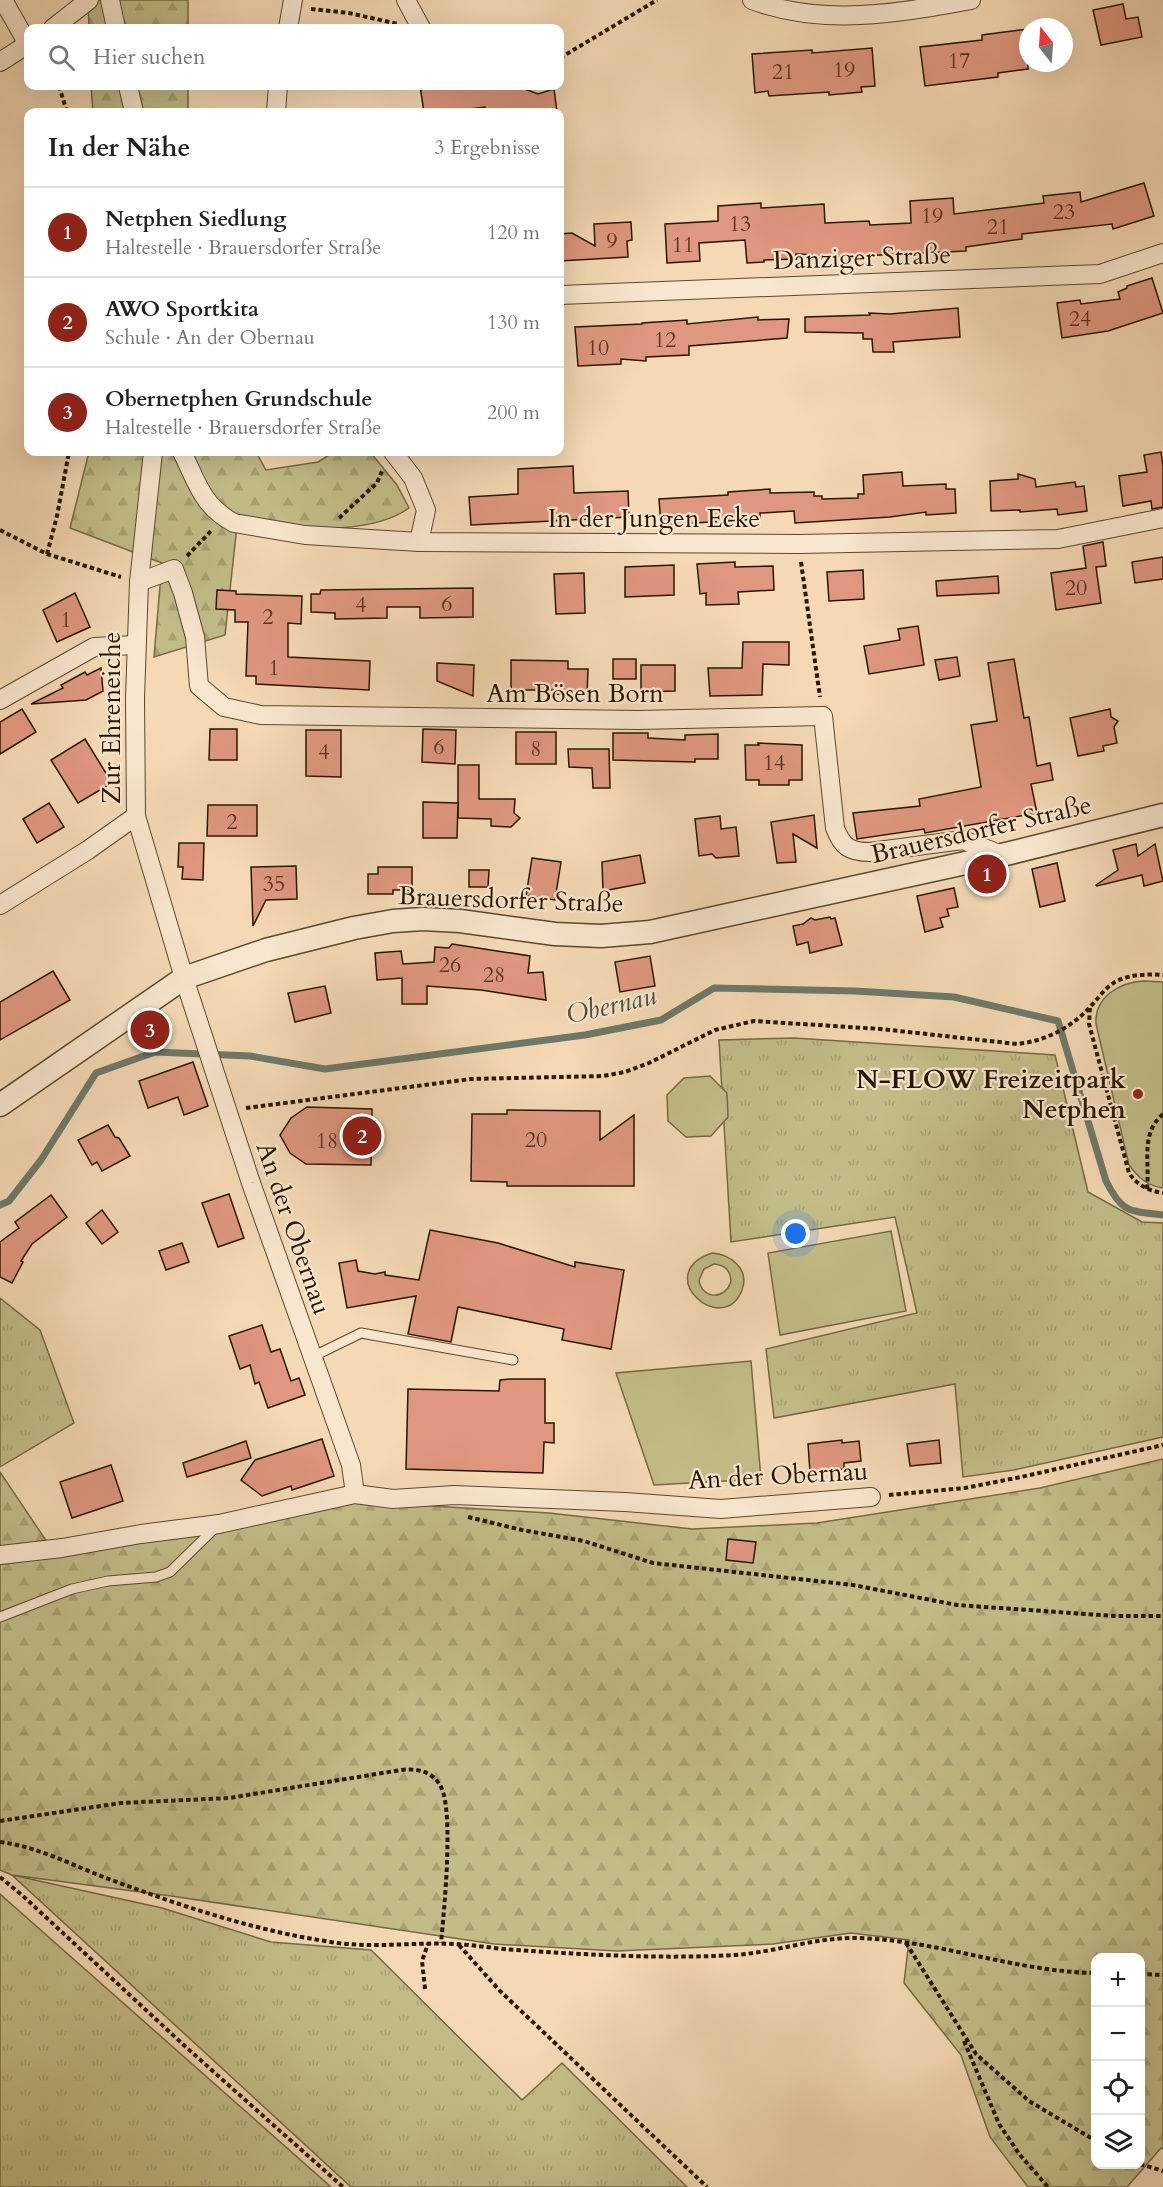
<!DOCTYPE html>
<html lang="de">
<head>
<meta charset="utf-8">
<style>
	:root { --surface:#fff; --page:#f6f6f6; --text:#202124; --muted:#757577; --line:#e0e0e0; --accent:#8f2418 }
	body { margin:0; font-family:Cardo,serif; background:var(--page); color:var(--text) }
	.controls { position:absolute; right:18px; bottom:18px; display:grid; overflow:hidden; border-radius:12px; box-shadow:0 6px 24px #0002 }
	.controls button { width:54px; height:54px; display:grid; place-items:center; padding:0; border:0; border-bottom:2px solid var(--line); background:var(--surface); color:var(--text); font:30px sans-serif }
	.compass { position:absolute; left:1019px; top:18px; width:54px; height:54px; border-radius:50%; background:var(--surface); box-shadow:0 6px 24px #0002; rotate:343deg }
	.you { position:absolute; left:796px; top:1234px; width:21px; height:21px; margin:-15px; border:4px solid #fff; border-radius:50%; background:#1a73e8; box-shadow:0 0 0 9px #1a73e833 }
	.badge { display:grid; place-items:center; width:39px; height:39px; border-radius:50%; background:var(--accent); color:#fff; font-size:20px; font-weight:700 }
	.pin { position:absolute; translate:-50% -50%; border:3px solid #fff; box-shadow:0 2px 6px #0006 }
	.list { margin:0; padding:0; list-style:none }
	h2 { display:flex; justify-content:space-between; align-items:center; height:78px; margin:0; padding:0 24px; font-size:26px }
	h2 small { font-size:20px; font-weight:400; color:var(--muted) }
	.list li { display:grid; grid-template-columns:39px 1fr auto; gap:18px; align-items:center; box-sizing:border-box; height:90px; padding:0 24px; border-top:2px solid var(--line) }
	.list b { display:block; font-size:22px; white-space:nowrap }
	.list p { margin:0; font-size:20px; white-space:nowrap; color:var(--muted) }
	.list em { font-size:20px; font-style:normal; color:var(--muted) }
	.icon { flex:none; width:33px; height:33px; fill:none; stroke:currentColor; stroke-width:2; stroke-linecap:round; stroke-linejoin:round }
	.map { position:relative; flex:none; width:1163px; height:2187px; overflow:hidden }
	.search { position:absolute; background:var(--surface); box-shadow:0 6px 24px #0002; left:24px; top:24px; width:540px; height:66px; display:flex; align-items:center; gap:15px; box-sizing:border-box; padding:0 21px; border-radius:12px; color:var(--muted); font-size:22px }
	.panel { position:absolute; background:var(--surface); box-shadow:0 6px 24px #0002; left:24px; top:108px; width:540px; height:348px; border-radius:12px }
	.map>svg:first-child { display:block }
	.grass { fill:url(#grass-tufts); stroke:#746a44; stroke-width:1.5 }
	.forest { fill:url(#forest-firs); stroke:#746a44; stroke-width:1.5; fill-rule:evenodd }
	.garden { fill:#c2bd88; stroke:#746a44; stroke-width:1.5; fill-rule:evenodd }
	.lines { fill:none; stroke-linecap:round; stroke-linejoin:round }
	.stream { stroke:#6d796a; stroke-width:7 }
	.building { fill:#df977f; stroke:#271700; stroke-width:1.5 }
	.service-casing { stroke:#5a482d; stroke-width:11 }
	.minor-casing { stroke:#5a482d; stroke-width:20 }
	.tertiary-casing { stroke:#5a482d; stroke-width:25 }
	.path { stroke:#271700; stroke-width:4; stroke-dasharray:4.5 3; stroke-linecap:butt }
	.service { stroke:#f8e6ce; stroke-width:9 }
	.minor { stroke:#f8e6ce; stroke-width:18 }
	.tertiary { stroke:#f8e6ce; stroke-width:22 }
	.poi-dot { fill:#8f2418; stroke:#f8e6ce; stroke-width:2 }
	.labels { text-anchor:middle; stroke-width:4.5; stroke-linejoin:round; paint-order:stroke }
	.number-label { font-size:22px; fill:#553720 }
	.street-label { font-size:26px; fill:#271700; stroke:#f8e6ce }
	.poi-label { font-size:26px; font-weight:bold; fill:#271700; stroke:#f8e6ce; text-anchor:end }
	.water-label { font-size:27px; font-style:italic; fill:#50503e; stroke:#f8e6ce }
</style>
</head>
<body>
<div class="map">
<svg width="1163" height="2187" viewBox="0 0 1163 2187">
	<defs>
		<pattern id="grass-tufts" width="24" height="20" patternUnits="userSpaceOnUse" patternTransform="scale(1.5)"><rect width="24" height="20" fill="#c2bd88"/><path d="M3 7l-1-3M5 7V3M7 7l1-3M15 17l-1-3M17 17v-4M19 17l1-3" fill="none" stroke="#a7a274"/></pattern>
		<pattern id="forest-firs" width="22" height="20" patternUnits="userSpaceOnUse" patternTransform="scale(1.5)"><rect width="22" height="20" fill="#c2bd88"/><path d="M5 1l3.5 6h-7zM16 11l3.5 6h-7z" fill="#a7a274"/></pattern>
	</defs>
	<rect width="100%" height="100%" fill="#f4d9b4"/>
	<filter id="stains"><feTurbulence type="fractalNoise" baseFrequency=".00333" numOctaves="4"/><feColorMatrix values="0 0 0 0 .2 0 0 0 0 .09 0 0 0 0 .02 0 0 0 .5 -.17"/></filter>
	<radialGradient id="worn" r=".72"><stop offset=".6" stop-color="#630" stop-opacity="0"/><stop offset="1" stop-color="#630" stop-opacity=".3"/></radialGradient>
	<g class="grass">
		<path d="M794,1038l261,17 33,137 54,30 21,1v214l-149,33 -51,7 -8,-93 -181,34 -8,-69 151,-36 -22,-96 -164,25 -12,-202z"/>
		<path d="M0,1298l40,32 34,93 -74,44z"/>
		<path d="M12,1875l150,33 109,34 100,8 151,150 40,-37 125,124h-336z"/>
		<path d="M0,1894l331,293h-331z"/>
	</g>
	<g class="forest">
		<path d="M88,0h100v28h-99z"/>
		<path d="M91,86h97v26h-95z"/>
		<path d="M89,452h167l10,18 52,-8 16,-10h36l27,33 12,23c-41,30 -123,19 -172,18l-12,109 -71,22 8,-94 -92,-35z"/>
		<path d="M1163,1459v690l-2,-1 -34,39h-99l-38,-50 -29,-82 -57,-72 5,-43 -58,-7 -78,11 -156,7 -123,-7 -323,-48 -159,-21 -12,-5v-398l47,70 302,-41 200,12 143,16 125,-6 223,-35zM1096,1958h44v206h-44z"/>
	</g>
	<g class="garden">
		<path d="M1144,981l19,1v206c-16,-2 -25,-11 -34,-23l-33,-141c-2,-27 24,-42 48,-43z"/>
		<path d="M710,1076l17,17 1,24 -17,19 -25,1 -18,-16 -1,-26 17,-17z"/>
		<path d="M891,1231l15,80 -126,24 -12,-82z"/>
		<path d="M712,1253c18,1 38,16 30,37 -19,49 -92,-16 -30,-37zM714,1264c11,1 16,6 17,17 -5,19 -29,19 -32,-1l5,-11z"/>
		<path d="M751,1361l10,118 -107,6 -38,-112z"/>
	</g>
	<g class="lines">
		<path class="stream" d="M0,1205l9,-4 32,-41 55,-87 59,-21 95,4 75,13 260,-34 76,-15 53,-32 141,3 99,6 104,24 48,160c16,32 23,30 57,34"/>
	</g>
	<g class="building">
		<path d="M1123,4l3,15 12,-2 4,20 -41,8 -8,-35z"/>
		<path d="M1028,29v40l-30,4v4l-73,9 -5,-39 62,-7v-5z"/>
		<path d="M872,48l3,38 -14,1 1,5 -33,3v-3l-60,4 -1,-5 -13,2 -3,-39 60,-4v3z"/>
		<path d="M420,86h97l21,8 16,-5 3,23h-72v-5l-40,5h-21z"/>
		<path d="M1144,183l10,33 -41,13 -1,-5 -90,10v5l-56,8v4l-150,7v-3l-20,-1 -1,5 -31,1v2l-17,1 -2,-23 -46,3 1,18 -33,2 -2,-39 53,-3v-15l43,-3v5l63,-4 1,19 44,-2 1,4 41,-2 -1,-22 43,-3 1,16 90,-11 -1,-7 37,-4 1,10z"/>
		<path d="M631,222l1,18 -5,1 1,16 -68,4v-27l12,-1 23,13 -1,-22z"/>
		<path d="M1152,278l11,35 -55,18 -46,7 -5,-35 23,-3 1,4 39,-5 -2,-7 9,-4v-2z"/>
		<path d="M958,308l2,29 -67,5 1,10h-21l-1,-13h-9v-6l-58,-1v-15l65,-2 -1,-2 21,1z"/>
		<path d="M758,317v3l31,-1 -2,19 -98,8v9l-43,2v4l-25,-2v5l-43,2 -3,-39 67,-3v-1l45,-3v4z"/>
		<path d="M1161,452l2,15v40l-11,2 -1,-8 -28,5 -4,-30 28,-4 -3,-17z"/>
		<path d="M573,466l1,27 54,-2 1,26 -158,8 -2,-28 49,-3v-25z"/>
		<path d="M902,472l1,14 43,-2v5h9l1,24 -30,2v-3l-36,5 -95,6 -1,-12 -34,2v6l-99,6 -2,-26 69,-4v-3l42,-3v4l44,-1v4h8v3l36,-1v-4h6l-1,-19z"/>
		<path d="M1018,474l17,5 1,8 39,-5 1,5 8,-1 3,25 -29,4 -1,-6 -37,3v-2l-29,1 -1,-30 28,-2z"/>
		<path d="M1103,542l3,24 -10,1 5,36 -45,7 -5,-37 35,-5 -3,-22z"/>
		<path d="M1163,557v22l-28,4 -3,-21z"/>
		<path d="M735,562v5l38,-1 1,24 -36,2 1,12 -33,1v-12l-6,1 -3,-30z"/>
		<path d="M674,565v30l-49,2v-30z"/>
		<path d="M863,570l1,29 -35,2 -2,-29z"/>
		<path d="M584,573l1,40 -29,1 -2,-40z"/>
		<path d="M998,576l1,17 -62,3 -1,-15z"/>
		<path d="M473,588v29l-53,1v-11h-33v11l-52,1v-6l-24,-1v-18h9l1,-4z"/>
		<path d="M217,590l19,1v3l66,2 -1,28 -13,-1v34l82,4 -1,29 -113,-6v-8h-10l2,-54h-13v-12l-19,-1z"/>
		<path d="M75,593l15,34 -33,15 -14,-32z"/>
		<path d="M918,626l6,39 -55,9 -5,-28 36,-6 -2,-11z"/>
		<path d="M743,642h46v23l-26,-1 -1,31 -52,1 -2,-28h34z"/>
		<path d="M957,657l3,19 -21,4 -4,-20z"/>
		<rect x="613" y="659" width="23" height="20"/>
		<path d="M1014,659l10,59 5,-1 8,49 13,-3 3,17 -22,4 6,29 -112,20 -1,-4 -67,10 -4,-26 67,-7 -1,-7 62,-12 -10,-62 26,-4 -9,-58z"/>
		<path d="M511,660l57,1v8h20l-1,26 -33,-1v-4h-43z"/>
		<path d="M437,663l37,2 -1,31 -36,-15z"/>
		<path d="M641,665h34v26l-34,1z"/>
		<path d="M101,668l2,23 -17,9 -55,4 32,-16 -2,-3 24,-13 2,3z"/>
		<path d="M22,709l14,23 -36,22v-32z"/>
		<path d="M1110,709l1,8 7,4 -4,6 3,16 -14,3 1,5 -26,5 -8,-38z"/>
		<path d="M210,729h27v31h-28z"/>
		<path d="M423,729l33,1 -1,34 -33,-2z"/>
		<path d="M306,730h35v47l-35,-1z"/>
		<rect x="516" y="732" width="40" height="32"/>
		<path d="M613,733h35v5l37,2v-5l33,-1v25h-23v3l-82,-2z"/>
		<path d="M85,739l27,44 -34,20 -27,-43z"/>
		<path d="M758,743l44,2v35h-13v5h-30v-5h-13l-1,-35h14z"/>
		<path d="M568,749h41l1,39h-17l-1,-20 -23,-1z"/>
		<path d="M458,765h21v34h36l-1,14 6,5 -9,9 -20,-1v-7l-33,-1z"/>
		<path d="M423,802l35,1 -1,35h-34z"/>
		<path d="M49,803l15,24 -27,16 -14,-24z"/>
		<path d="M208,805h49v31h-50z"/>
		<path d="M814,815l3,33 -24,-14 3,28 -19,1 -6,-41z"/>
		<path d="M720,816l1,13 15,-2 3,29 -23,2 -4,-4 -13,2 -4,-37z"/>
		<path d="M179,843h25l-1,37 -21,-1 1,-12h-5z"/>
		<path d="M1136,844l2,12 17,-12 8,37 -19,5 -2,-11 -45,11 -1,-1 22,-15 -5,-20z"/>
		<path d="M640,855l5,28 -42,8 -1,-29z"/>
		<path d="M532,858l29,4 -6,38 -29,-4z"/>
		<path d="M1057,863l8,38 -25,6 -8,-38z"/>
		<path d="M296,866l1,33 -31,1 -13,26 -2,-59z"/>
		<path d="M378,867h34v23h-19v4h-25v-20h10z"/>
		<path d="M469,870h20l-1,17h-19z"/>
		<path d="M954,888l4,19 -11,2 2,7 -9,2 3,9 -18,5 -8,-36z"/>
		<path d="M830,917l1,2 4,-1 7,27 -32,8 -2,-11 -11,3 -4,-19 10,-2 8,-6 4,2z"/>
		<path d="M452,944l78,12 -2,17 15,-1 3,28 -65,-10 -54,-4v18h-25v-26l-25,2 -2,-27 26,-2 2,13 31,-2 1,-15 14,1z"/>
		<path d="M650,956l5,30 -35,6 -5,-30z"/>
		<path d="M53,971l17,29 -70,40v-38z"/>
		<path d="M325,986l6,27 -36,9 -7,-29z"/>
		<path d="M193,1062l15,44 -24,9 -6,-18 -30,11 -9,-27z"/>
		<path d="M307,1107l65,2 -1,56 -65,-1 -16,-11 -10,-18 11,-17z"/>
		<path d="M507,1110l93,1v29l34,-25v71h-127v-4l-36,-1 1,-67h35z"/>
		<path d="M108,1125l7,12 4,1 11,18 -28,15 -5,-9 -5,3 -14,-25z"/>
		<path d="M229,1194l15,44 -26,9 -16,-44z"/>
		<path d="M51,1195l16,22 -35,27 -11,17 2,1 -11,21 -12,-6v-35l19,-14 -4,-6z"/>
		<path d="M102,1210l16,22 -16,12 -16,-21z"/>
		<path d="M430,1230l68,13 77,24v-5l49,8 -13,79 -49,-9 2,-11 -106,-22 -7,35 -43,-8 8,-38 -69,12 -8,-45 17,-3 2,11 17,3 10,-2v3l34,5z"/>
		<path d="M182,1243l7,19 -23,8 -7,-19z"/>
		<path d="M262,1325l9,27 9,-3 11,32 8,-3 6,17 -37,13 -9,-26 -4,2 -5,-19 -10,4 -11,-33z"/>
		<path d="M511,1379h34v44h9v20l-10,-1 -1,31 -137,-4 2,-80 91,2 1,-11z"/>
		<path d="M322,1439l12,37 -42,14 -1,-4 -29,10 -21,-16 14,-20z"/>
		<path d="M842,1440v3l17,-2 2,20 -17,2v6l-34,3 -2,-28z"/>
		<path d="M939,1440l2,23 -31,3 -3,-22z"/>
		<path d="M246,1441l5,17 -64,19 -4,-14z"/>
		<path d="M111,1465l12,36 -51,17 -12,-36z"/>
		<path d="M728,1539l28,3 -3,21 -27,-3z"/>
	</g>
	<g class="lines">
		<defs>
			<g id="service">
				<path d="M312,1357l49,-24 152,27"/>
				<path d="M0,1617l72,-28 36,-8 48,-4 14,-5 47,-46"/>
			</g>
			<g id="minor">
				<path d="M3,0l25,44"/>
				<path d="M110,0l6,28"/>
				<path d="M406,0l15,28"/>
				<path d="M752,0c70,27 147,13 219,0"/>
				<path d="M53,28l36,-28"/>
				<path d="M288,28l5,-28"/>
				<path d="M0,62l28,-18"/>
				<path d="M128,86l6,26"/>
				<path d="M276,112l2,-26"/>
				<path d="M560,295l540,-21 63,-21"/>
				<path d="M153,452l-14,130 -4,116 1,118 48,162 67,205 100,282 4,29"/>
				<path d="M182,452c15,30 20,54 52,71l71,12 114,7 380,2 259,-5 105,-21"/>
				<path d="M393,452l20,26 13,32 -7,32"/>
				<path d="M139,582l35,-13 9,24 12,44 4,49 25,21 37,8 377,5 185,-4 12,112c7,19 15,24 35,24l93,-12 39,15"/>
				<path d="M0,700l94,-53 42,-2"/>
				<path d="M0,905l88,-55 48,-34"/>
				<path d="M0,1555l62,-7 79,-14 78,-10 136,-30 38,5 61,-4 171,7 96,7 150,-12"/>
			</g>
			<path id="tertiary" d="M0,1105l184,-127 82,-28 88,-22 39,-7 30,-2 37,2 95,13 46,2 49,-4 352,-77 161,-40"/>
		</defs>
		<use href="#service" class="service-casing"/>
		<use href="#minor" class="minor-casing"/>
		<use href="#tertiary" class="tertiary-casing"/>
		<g class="path">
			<path d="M311,9l38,4 49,11"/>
			<path d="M560,58l97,-58"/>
			<path d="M59,86l8,26"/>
			<path d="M339,518l38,-35 5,-12"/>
			<path d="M0,530l47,24 74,23"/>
			<path d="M47,554l10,-38 12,-64"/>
			<path d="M187,556l24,-25"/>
			<path d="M801,562l19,135"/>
			<path d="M1090,1008l-1,16 40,149c8,12 20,18 34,20"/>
			<path d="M246,1108l225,-29 132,-3 22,-4 24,-9 66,-33 39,-9 127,8 136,15c28,-3 54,-16 73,-37 8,-8 16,-21 27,-26 14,-7 31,-7 46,-6"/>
			<path d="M1147,1189c3,-28 -7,-55 16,-75"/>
			<path d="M889,1495l76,-7 56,-11 142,-32"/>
			<path d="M468,1517l54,13 62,11 69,22 200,22 104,20 157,11h49"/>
			<path d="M0,1821l121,-18 108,-5 172,-28c15,-2 32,1 40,17 13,25 3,124 0,156"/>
			<path d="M0,1842c36,4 72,23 106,36 75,28 152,54 232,65 39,5 78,-1 117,1 21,1 41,5 62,6 72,5 146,9 218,5 42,-3 81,-18 122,-17 81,2 158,34 239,35"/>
			<path d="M0,1877l23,19 165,153 155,138"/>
			<path d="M906,1943l70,111 53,47 67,40"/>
			<path d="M459,1945l41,46 207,196"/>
			<path d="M1140,1974l23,1"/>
			<path d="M425,1989l-3,-28 6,-17"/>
			<path d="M964,2041l35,83 21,31 28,32"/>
			<path d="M1140,2164l23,7"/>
		</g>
		<use href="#service" class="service"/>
		<use href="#minor" class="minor"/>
		<use href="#tertiary" class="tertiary"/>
	</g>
	<circle class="poi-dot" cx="1138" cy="1094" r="6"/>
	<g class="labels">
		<g class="number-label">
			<text x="959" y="68">17</text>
			<text x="844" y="77">19</text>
			<text x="783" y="79">21</text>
			<text x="1064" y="219">23</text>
			<text x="932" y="223">19</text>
			<text x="740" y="231">13</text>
			<text x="998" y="234">21</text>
			<text x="612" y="248">9</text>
			<text x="683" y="252">11</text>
			<text x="1080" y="326">24</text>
			<text x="665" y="347">12</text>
			<text x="598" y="355">10</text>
			<text x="1076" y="595">20</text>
			<text x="447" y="611">6</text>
			<text x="361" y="612">4</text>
			<text x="268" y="624">2</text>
			<text x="66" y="627">1</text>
			<text x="274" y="675">1</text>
			<text x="439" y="754">6</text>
			<text x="536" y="756">8</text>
			<text x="324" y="759">4</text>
			<text x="774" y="770">14</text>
			<text x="232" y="829">2</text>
			<text x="274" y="891">35</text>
			<text x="450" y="972">26</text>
			<text x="494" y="982">28</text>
			<text x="536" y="1147">20</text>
			<text x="327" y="1148">18</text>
		</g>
		<g class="street-label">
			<text transform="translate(862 257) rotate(-2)" y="9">Danziger Straße</text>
			<text x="654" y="527">In der Jungen Ecke</text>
			<text x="575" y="702">Am Bösen Born</text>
			<text transform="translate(111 718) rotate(-90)" y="9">Zur Ehreneiche</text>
			<text transform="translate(981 829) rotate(-13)" y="9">Brauersdorfer Straße</text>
			<text transform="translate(511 899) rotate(2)" y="9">Brauersdorfer Straße</text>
			<text transform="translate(294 1228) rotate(71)" y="9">An der Obernau</text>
			<text transform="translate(778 1475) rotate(-3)" y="9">An der Obernau</text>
		</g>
		<g class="poi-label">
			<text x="1126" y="1088">N-FLOW Freizeitpark<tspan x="1126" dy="30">Netphen</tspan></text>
		</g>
		<g class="water-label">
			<text transform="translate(611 1005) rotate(-13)" y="9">Obernau</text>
		</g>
	</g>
	<rect width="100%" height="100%" filter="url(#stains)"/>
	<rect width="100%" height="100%" fill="url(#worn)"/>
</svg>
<div class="controls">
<button>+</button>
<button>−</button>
<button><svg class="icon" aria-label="locate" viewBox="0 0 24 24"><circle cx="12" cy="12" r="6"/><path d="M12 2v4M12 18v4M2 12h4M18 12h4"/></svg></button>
<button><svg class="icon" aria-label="layers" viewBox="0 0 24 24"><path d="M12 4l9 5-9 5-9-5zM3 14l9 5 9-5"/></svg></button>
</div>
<svg class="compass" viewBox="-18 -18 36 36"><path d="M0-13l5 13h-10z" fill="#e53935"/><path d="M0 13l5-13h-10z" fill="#757577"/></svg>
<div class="you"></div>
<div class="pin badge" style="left:987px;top:874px">1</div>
<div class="pin badge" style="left:362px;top:1136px">2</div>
<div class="pin badge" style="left:150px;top:1030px">3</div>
<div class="search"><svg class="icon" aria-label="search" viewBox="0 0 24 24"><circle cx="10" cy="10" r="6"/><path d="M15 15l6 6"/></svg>Hier suchen</div>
<section class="panel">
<h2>In der Nähe<small>3 Ergebnisse</small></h2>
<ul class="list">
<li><span class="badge">1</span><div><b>Netphen Siedlung</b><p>Haltestelle · Brauersdorfer Straße</p></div><em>120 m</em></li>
<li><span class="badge">2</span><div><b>AWO Sportkita</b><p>Schule · An der Obernau</p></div><em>130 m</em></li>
<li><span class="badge">3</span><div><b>Obernetphen Grundschule</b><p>Haltestelle · Brauersdorfer Straße</p></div><em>200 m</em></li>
</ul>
</section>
</div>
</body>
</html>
